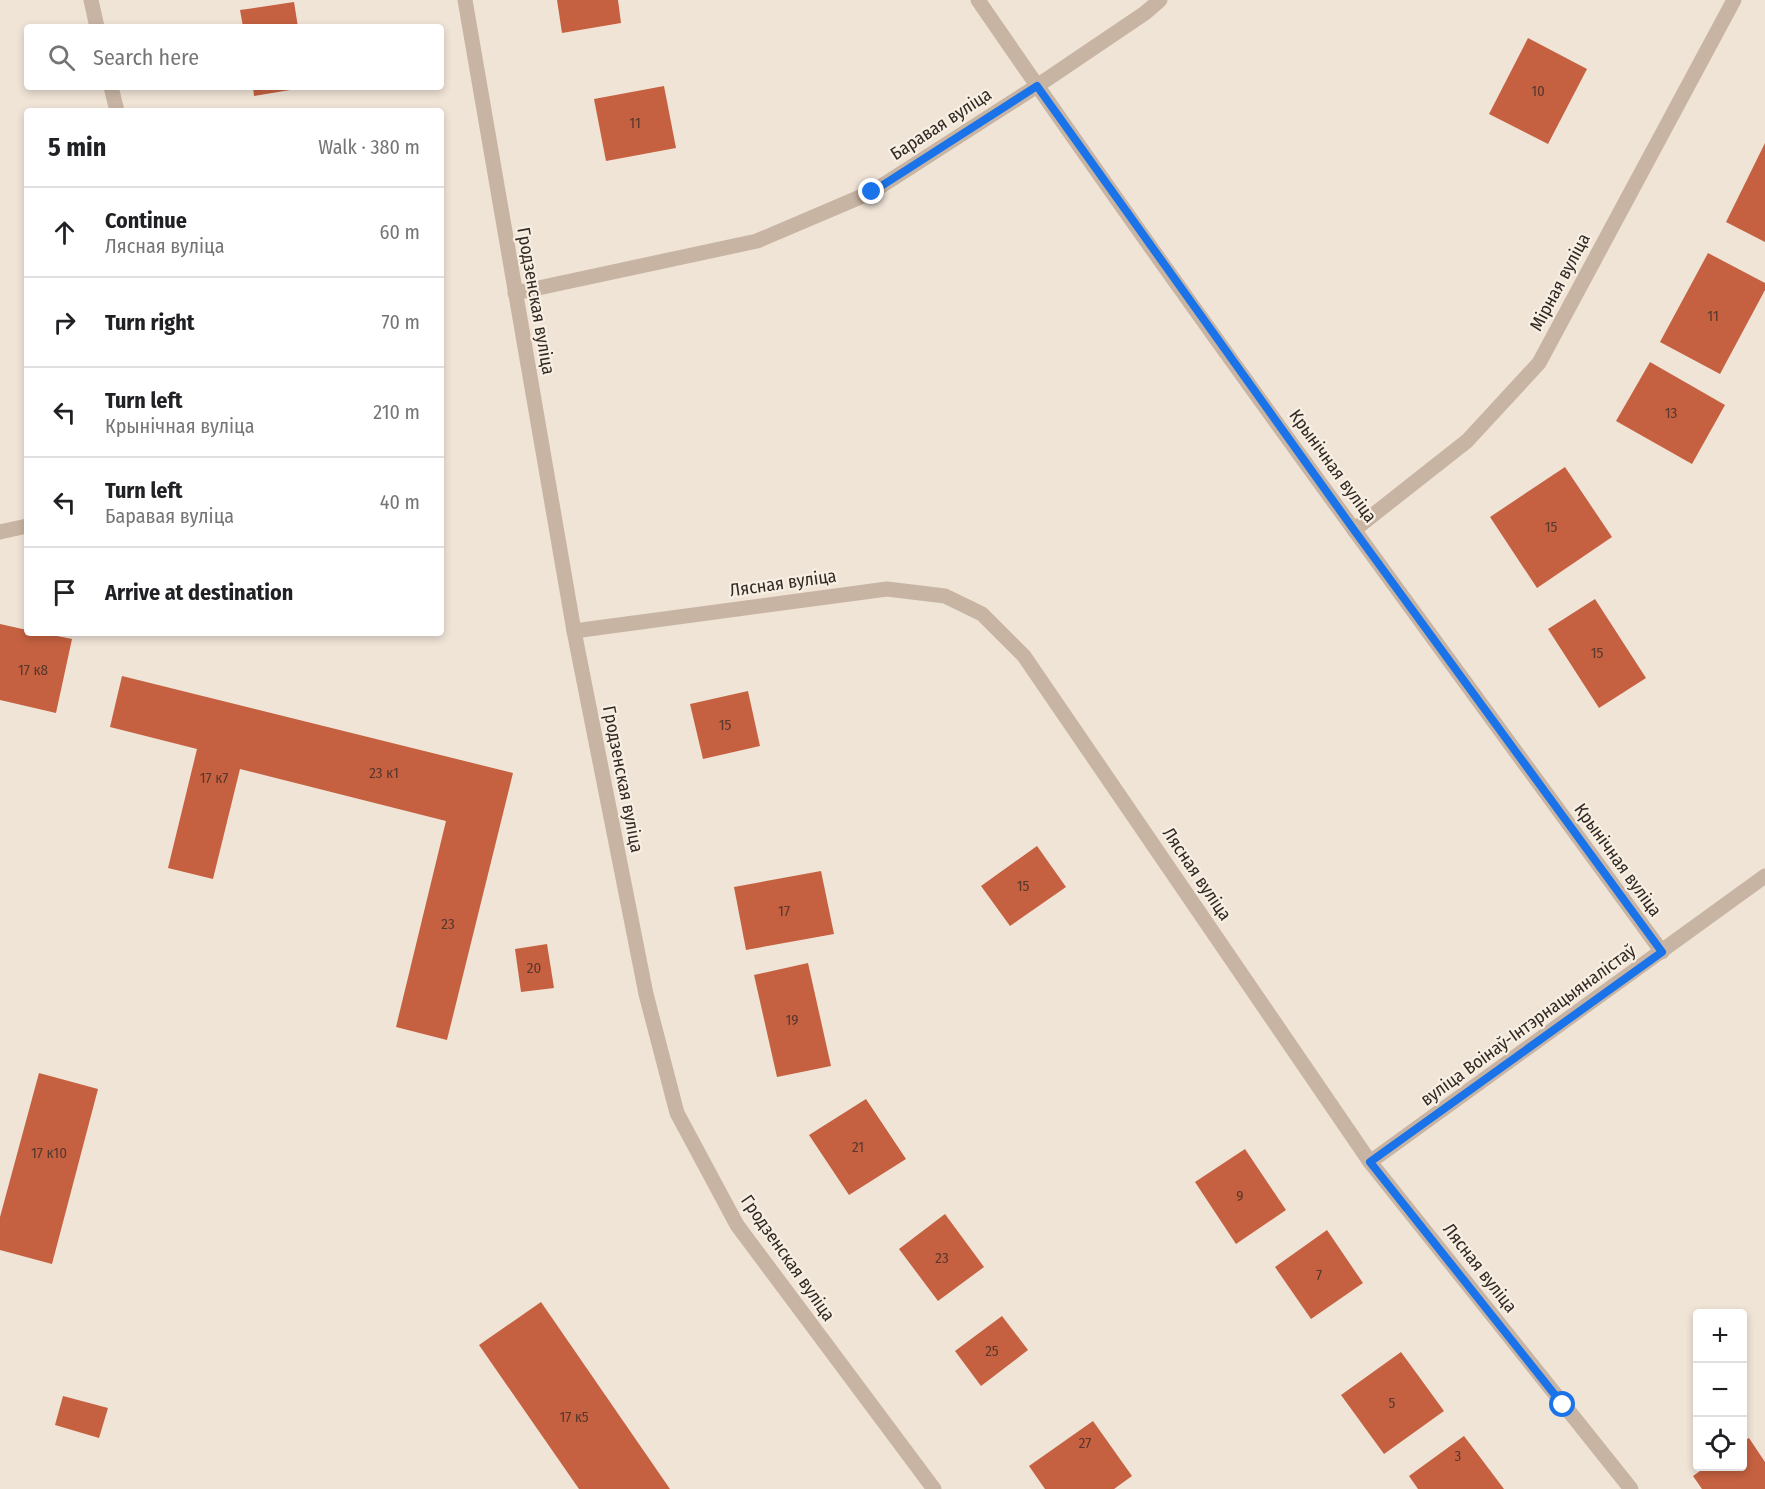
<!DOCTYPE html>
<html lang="en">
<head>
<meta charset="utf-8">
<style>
	:root { --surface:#fff; --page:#f2f2f2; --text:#202124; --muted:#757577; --line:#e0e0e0 }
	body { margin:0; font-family:"Fira Sans Condensed",sans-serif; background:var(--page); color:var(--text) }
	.controls { position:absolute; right:18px; bottom:18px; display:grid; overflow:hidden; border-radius:6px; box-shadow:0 3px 9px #0003 }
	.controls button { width:54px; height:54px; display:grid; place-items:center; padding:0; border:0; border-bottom:2px solid var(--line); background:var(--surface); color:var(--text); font:30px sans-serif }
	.stop { position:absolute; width:18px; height:18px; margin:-14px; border:4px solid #1a73e8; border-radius:50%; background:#fff }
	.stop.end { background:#1a73e8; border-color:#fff; box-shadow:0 2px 6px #0008 }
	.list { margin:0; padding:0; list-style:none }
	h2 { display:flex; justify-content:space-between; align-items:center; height:78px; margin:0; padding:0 24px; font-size:26px }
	h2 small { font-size:20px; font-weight:400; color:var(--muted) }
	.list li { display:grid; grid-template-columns:39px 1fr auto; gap:18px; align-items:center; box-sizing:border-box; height:90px; padding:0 24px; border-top:2px solid var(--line) }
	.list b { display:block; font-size:22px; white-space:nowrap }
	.list p { margin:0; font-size:20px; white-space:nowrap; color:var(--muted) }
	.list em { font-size:20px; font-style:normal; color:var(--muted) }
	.icon { flex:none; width:33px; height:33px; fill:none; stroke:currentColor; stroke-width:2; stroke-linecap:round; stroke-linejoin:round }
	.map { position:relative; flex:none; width:1765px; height:1489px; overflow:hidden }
	.search { position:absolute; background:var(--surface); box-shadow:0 3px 9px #0003; left:24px; top:24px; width:420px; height:66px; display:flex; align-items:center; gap:15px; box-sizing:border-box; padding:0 21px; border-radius:6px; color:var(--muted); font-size:22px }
	.panel { position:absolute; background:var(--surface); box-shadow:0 3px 9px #0003; left:24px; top:108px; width:420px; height:528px; border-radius:6px }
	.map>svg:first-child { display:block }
	.building { fill:#c56140 }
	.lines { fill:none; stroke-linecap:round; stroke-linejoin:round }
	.street { stroke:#c8b4a3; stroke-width:15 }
	.route { stroke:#1a73e8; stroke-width:8 }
	.labels { text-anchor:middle; stroke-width:4.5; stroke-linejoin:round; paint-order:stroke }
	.number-label { font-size:15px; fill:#58372c }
	.street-label { font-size:18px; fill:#332925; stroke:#f8efe3 }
</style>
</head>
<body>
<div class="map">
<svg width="1765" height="1489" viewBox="0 0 1765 1489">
	<rect width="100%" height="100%" fill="#f0e4d7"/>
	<g class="building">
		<path d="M557,0h61l3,23 -59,10z"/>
		<path d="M294,2l4,25h-55l-3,-17z"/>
		<path d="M1528,38l59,31 -39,75 -59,-30z"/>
		<path d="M664,86l12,62 -70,13 -12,-62z"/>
		<path d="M253,87h48l1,1 -48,8z"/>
		<path d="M1765,143v99l-39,-20z"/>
		<path d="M1708,253l57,30v7l-45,84 -60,-32z"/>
		<path d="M1650,362l75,43 -33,59 -76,-43z"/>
		<path d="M1565,467l47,70 -75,51 -47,-71z"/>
		<path d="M1595,599l51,79 -47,30 -51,-79z"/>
		<path d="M0,624l27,6v3h15l30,6 -16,74 -56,-13z"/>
		<path d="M122,676l391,97 -66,267 -51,-13 50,-206 -206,-52 -27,110 -45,-11 29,-119 -87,-22z"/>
		<path d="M748,691l12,55 -57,13 -13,-55z"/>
		<path d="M1037,846l29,41 -56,39 -29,-40z"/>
		<path d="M821,871l13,63 -88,16 -12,-63z"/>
		<path d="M547,944l7,44 -33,4 -6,-43z"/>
		<path d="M808,963l23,103 -54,11 -23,-102z"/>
		<path d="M39,1073l59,16 -46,175 -52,-14v-33z"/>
		<path d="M866,1099l40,60 -57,36 -40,-60z"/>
		<path d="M1245,1149l41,61 -50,34 -41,-62z"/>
		<path d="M945,1214l39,53 -46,34 -39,-52z"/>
		<path d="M1327,1230l36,53 -52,36 -36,-52z"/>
		<path d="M541,1302l129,187h-91l-100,-144z"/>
		<path d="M1002,1316l26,34 -47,36 -26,-35z"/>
		<path d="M1401,1352l43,59 -60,43 -43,-59z"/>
		<path d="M63,1396l45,12 -9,30 -44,-13z"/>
		<path d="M1093,1421l39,55 -18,13h-69l-16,-23z"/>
		<path d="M1464,1436l40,53h-86l-9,-13z"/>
		<path d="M1749,1438l16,24v27h-63l-9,-13 14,-10h35v-24z"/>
	</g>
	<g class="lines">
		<g class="street">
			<path d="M91,0l6,27"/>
			<path d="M465,0l109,631 72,363 31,119 60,112 197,264"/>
			<path d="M978,0c221,322 454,636 684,952"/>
			<path d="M111,87l6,24"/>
			<path d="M515,293l242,-52 115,-49 165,-106 108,-73 15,-13"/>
			<path d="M1354,530l113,-89 72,-78 195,-363"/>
			<path d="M0,532l27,-6"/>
			<path d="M574,631l313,-42 58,7 37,18 42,42 346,506 261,327"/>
			<path d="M1370,1162l395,-286"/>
		</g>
	</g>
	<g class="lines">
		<path class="route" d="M872,192l165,-106 317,444 308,422 -292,210 193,243"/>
	</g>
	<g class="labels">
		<g class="number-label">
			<text x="1538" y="96">10</text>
			<text x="635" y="128">11</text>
			<text x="1713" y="321">11</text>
			<text x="1671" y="418">13</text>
			<text x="1551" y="532">15</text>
			<text x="1597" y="658">15</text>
			<text x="33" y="675">17 к8</text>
			<text x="725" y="730">15</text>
			<text x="384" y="778">23 к1</text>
			<text x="214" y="783">17 к7</text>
			<text x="1023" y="891">15</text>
			<text x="784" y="916">17</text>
			<text x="448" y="929">23</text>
			<text x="534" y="973">20</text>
			<text x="792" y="1025">19</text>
			<text x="858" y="1152">21</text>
			<text x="49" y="1158">17 к10</text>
			<text x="1240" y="1201">9</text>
			<text x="942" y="1263">23</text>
			<text x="1319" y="1280">7</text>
			<text x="992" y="1356">25</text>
			<text x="1392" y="1408">5</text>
			<text x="574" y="1422">17 к5</text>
			<text x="1085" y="1448">27</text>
			<text x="1458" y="1461">3</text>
		</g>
		<g class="street-label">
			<text transform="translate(941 124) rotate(-33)" y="6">Баравая вуліца</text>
			<text transform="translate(1560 282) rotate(-62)" y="6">Мірная вуліца</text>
			<text transform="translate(536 301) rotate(80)" y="6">Гродзенская вуліца</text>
			<text transform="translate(1333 466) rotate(54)" y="6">Крынічная вуліца</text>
			<text transform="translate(783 583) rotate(-8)" y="6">Лясная вуліца</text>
			<text transform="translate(623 779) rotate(79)" y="6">Гродзенская вуліца</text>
			<text transform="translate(1618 860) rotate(54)" y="6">Крынічная вуліца</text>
			<text transform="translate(1197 874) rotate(56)" y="6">Лясная вуліца</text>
			<text transform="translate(1528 1025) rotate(-36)" y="6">вуліца Воінаў-Інтэрнацыяналістаў</text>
			<text transform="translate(788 1258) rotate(55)" y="6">Гродзенская вуліца</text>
			<text transform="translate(1480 1268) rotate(52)" y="6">Лясная вуліца</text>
		</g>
	</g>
</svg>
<div class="controls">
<button>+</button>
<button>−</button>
<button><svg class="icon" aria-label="locate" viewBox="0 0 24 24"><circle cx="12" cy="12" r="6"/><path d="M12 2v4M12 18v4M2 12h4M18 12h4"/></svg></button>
</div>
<div class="stop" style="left:1563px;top:1405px"></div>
<div class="stop end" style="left:872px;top:192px"></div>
<div class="search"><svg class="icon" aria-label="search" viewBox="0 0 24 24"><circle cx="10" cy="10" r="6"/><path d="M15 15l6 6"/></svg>Search here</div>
<section class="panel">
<h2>5 min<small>Walk · 380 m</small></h2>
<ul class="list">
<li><svg class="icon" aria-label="ahead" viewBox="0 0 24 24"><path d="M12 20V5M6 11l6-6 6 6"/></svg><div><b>Continue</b><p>Лясная вуліца</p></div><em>60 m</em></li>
<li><svg class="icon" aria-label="right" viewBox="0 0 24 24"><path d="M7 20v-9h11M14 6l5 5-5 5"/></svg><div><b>Turn right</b></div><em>70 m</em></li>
<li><svg class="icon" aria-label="left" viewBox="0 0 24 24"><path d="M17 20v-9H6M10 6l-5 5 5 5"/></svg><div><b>Turn left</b><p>Крынічная вуліца</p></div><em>210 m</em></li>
<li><svg class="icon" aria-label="left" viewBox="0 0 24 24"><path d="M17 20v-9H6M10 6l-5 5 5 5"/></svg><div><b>Turn left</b><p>Баравая вуліца</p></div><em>40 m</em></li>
<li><svg class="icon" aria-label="arrive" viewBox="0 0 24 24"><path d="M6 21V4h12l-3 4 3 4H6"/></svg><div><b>Arrive at destination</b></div></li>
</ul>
</section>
</div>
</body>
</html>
